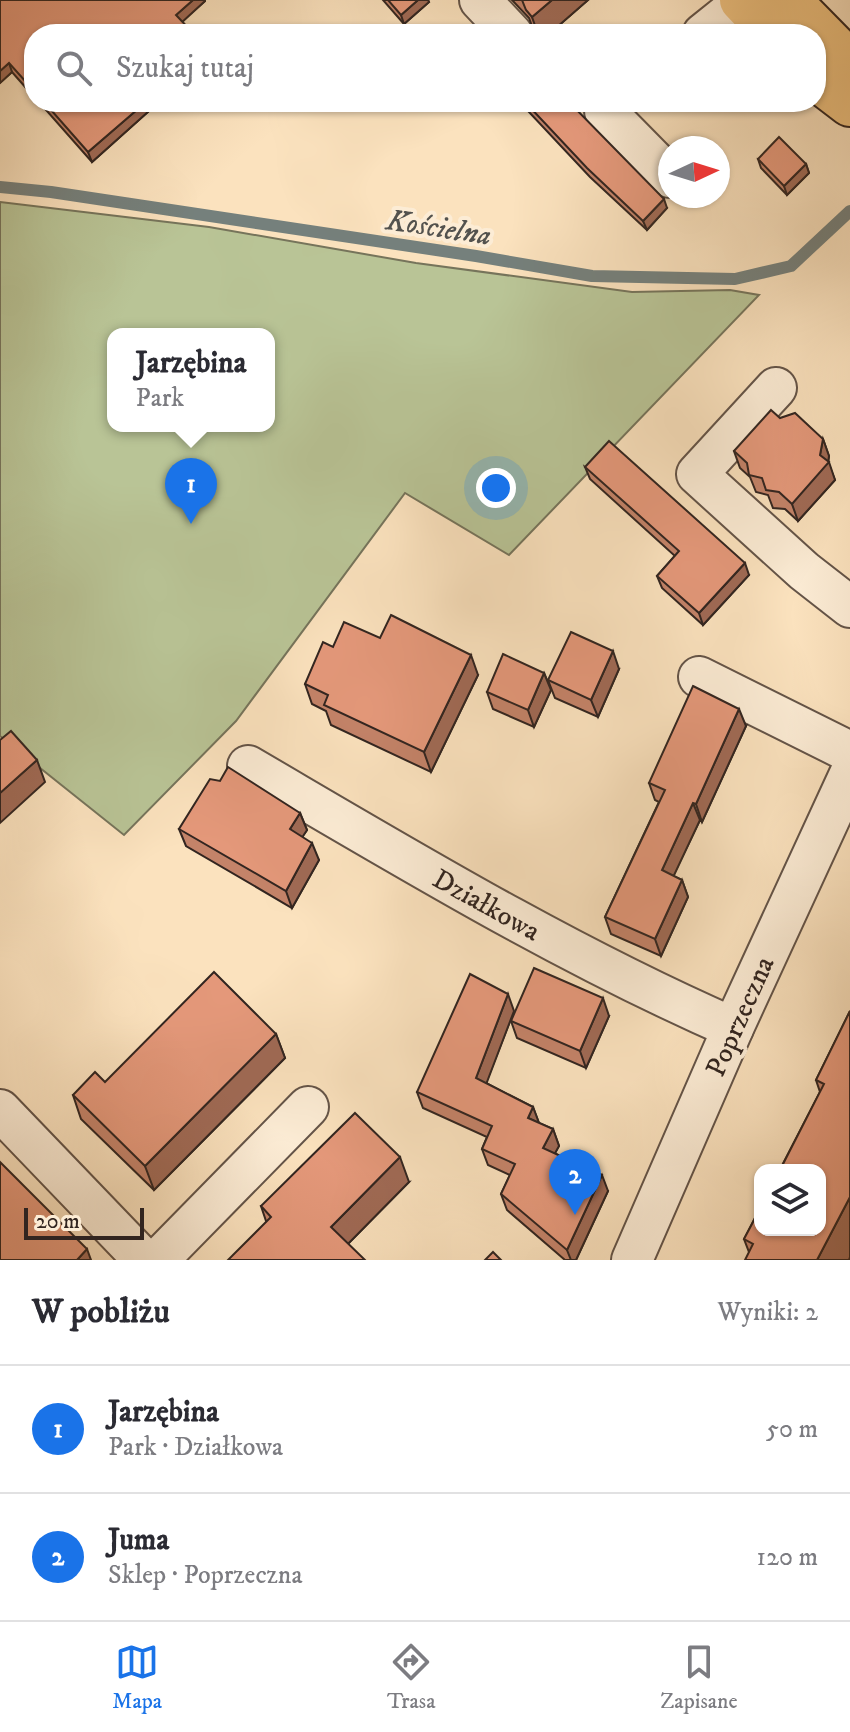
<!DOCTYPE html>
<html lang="pl">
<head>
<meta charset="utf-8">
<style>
	:root { --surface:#fff; --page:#f2f2f3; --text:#2b2b33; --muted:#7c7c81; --line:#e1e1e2; --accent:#1a73e8 }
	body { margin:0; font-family:"IM FELL DW Pica",serif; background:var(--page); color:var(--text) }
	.controls { position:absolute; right:24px; bottom:24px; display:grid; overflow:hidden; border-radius:16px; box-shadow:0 2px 6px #0004 }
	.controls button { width:72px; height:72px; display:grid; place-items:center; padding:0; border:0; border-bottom:2px solid var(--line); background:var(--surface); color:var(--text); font:40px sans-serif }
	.compass { position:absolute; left:658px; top:136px; width:72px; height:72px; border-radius:50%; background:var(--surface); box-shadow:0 2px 6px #0004; rotate:86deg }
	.scale { position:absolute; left:24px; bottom:20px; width:120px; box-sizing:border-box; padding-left:8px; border:4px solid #322520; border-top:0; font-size:22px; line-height:28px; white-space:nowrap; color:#322520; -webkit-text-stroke:6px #fcecd5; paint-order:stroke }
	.you { position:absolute; left:496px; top:488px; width:28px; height:28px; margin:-20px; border:6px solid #fff; border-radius:50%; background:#1a73e8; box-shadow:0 0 0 12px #1a73e833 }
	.badge { display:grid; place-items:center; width:52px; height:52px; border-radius:50%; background:var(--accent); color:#fff; font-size:26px; font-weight:700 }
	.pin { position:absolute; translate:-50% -66px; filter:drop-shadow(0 2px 4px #0008) }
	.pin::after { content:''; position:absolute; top:42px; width:28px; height:24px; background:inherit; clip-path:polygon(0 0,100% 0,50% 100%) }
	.popup { position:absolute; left:107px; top:328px; width:168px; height:104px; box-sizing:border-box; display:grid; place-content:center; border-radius:16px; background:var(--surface); filter:drop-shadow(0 2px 6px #0005); font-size:26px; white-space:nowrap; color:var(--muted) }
	.popup b { font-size:30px; color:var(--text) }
	.popup::after { content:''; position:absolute; left:50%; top:100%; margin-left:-16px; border:16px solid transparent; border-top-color:var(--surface) }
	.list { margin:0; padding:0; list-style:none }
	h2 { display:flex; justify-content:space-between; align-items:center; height:104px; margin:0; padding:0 32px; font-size:34px }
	h2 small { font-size:26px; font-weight:400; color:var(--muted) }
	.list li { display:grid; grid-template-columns:52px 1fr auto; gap:24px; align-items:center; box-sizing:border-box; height:128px; padding:0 32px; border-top:2px solid var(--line) }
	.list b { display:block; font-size:30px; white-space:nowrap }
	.list p { margin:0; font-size:26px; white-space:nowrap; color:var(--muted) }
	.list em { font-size:26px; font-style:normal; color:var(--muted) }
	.icon { flex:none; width:44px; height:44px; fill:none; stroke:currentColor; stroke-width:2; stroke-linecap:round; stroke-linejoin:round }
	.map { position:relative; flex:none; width:850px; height:1260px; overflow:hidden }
	.search { position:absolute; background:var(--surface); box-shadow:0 2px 6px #0004; left:24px; right:24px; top:24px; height:88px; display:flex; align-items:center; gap:20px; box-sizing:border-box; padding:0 28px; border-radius:32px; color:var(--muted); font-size:30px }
	.sheet { height:360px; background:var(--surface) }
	nav { display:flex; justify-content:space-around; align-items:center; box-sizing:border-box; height:112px; border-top:2px solid var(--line); background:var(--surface); font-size:22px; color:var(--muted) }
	nav a { display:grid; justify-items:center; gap:4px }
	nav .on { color:var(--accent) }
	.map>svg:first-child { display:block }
	.green { fill:#b9c496; stroke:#76745b; stroke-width:2; fill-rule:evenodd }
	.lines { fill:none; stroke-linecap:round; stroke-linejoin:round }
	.stream { stroke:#75807c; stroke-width:12 }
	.minor-casing { stroke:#645448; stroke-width:44 }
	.major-casing { stroke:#322520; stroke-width:48 }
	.minor { stroke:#fcecd5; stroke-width:40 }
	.major { stroke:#eec17f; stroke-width:44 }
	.wall { fill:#c48369; stroke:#322520; stroke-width:2 }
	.shaded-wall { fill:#a06a55; stroke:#322520; stroke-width:2 }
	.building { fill:#e4987a; stroke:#322520; stroke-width:2 }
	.labels { text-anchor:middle; stroke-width:8; stroke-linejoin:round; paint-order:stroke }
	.street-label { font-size:28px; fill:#322520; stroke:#fcecd5 }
	.water-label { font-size:30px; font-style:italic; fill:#53524e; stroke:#fcecd5 }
</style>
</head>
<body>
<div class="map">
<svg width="850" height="1260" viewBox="0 0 850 1260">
	<rect width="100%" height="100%" fill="#fbe2be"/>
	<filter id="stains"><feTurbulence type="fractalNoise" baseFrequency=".0025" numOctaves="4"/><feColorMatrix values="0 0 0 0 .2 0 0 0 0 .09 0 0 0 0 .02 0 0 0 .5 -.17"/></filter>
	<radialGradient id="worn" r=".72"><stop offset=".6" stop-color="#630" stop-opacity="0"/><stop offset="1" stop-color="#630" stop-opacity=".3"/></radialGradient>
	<path class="green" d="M0,202l209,25 207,36 216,29 98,-2 29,5 -250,260 -104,-62 -169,228 -112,114 -124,-99zM113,334h156v92h-156z"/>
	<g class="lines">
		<path class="stream" d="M0,187l51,5 425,64 116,20 143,3 56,-13 59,-55"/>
		<defs>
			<g id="minor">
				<path d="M480,0l32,34"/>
				<path d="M703,34l40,-32"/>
				<path d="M605,111l65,66"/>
				<path d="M776,388l-79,86 107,97 46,36"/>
				<path d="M699,677l151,75"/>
				<path d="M248,766c159,93 316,188 485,262"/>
				<path d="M0,1110l144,150"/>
				<path d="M158,1260l150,-153"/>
				<path d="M632,1260l101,-232 117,-254"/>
			</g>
			<g id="major">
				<path d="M742,0l32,34"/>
				<path d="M788,0l62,63"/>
				<path d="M816,78l34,26"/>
			</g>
		</defs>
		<use href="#minor" class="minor-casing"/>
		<use href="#major" class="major-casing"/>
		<use href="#minor" class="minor"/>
		<use href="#major" class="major"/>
	</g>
	<g class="wall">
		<path d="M0,0h205v1l-23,20 -148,13v63l-22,-25 -12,11z"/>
		<path d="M383,0h45l1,2 -25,22z"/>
		<path d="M512,0h76l-39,34h-14l-6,-16z"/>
		<path d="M39,102h120l-67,60z"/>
		<path d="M525,102l142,106 -20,22 -57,-53 -62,-66z"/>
		<path d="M758,159l48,5 3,9 -22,22 -26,-27z"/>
		<path d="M780,418l43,21 6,17 -1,6 7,18 -37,41 -13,-12 -12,-1 -5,-13 -12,-3 -6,-15 -10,-9 -6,-17z"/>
		<path d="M585,467l164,108 -46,50 -41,-37 -5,-12 18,-20 -85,-77z"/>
		<path d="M380,638l98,37 -47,97 -100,-47 -5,-14 -14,-7 -7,-20 28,-37z"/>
		<path d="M619,669l-21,48 -43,-19 -7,-18z"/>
		<path d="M544,673l7,17 -17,37 -41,-18 -6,-17z"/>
		<path d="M746,726l-44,96 -2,-2 -27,56 9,4 6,17 -27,59 -50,-22 -6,-17 54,-115 -4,-2 -6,-17z"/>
		<path d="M300,813l7,17 -5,7 17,23 -27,48 -106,-62 -7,-17z"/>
		<path d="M514,1011l-28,72 47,24 6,16 14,6 6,17 -4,7 53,38 -32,69h-11l-58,-50 -6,-16 9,-19 -22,-10 -6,-16 5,-12 -64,-29 -6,-16z"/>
		<path d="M850,1011v246l-1,3 -100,-8 -5,-13 76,-147 -4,-12z"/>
		<path d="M609,1016l-23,52 -69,-30 -6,-17z"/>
		<path d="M276,1034l9,24 -131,132 -73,-71 -8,-24 32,-13z"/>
		<path d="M409,1182l-61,62 -82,-23 -5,-15z"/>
	</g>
	<g class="shaded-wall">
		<path d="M193,0h12v1l-25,23 -4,-9z"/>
		<path d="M418,0h10l1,2 -25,22 -3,-9z"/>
		<path d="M552,0h36l-39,34h-11l-6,-17z"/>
		<path d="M9,63l3,9 -12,11v-12z"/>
		<path d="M146,102h13l-67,60 -4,-10z"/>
		<path d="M806,164l3,9 -22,22 -3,-9z"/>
		<path d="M664,199l3,9 -20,22 -4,-9z"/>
		<path d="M823,439l6,17 -1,7 1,-1 6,18 -37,41 -6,-17 28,-49z"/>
		<path d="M745,563l4,12 -46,50 -4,-12z"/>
		<path d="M613,651l6,18 -21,48 -7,-17z"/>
		<path d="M471,655l7,20 -47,97 -7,-20z"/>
		<path d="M544,673l7,17 -17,37 -6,-17z"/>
		<path d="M739,709l7,17 -44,96 -6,-18z"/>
		<path d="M37,760l8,22 -45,41v-30z"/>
		<path d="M693,803l7,17 -32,68 -6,-18z"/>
		<path d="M300,813l7,17 -11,17 -6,-18z"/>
		<path d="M312,843l7,17 -27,48 -6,-17z"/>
		<path d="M682,880l6,17 -27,59 -6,-17z"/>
		<path d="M508,994l6,17 -32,84 -6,-17z"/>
		<path d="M603,998l6,18 -23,52 -6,-17z"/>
		<path d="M276,1034l9,24 -131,132 -9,-24z"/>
		<path d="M533,1107l6,16 -11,-5z"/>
		<path d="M553,1129l6,17 -10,18 -6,-16z"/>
		<path d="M400,1157l9,25 -69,70 -9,-25z"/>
		<path d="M602,1175l6,16 -32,69h-5l-4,-10z"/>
		<path d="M850,1197v60l-1,3h-32z"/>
		<path d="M87,1249l4,11h-14z"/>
	</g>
	<g class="building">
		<path d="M0,0h193l-17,15 18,19h-160v57l-25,-28 -9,8z"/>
		<path d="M388,0h30l-17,15z"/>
		<path d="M522,0h30l-20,17 -6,-7z"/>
		<path d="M44,102h102l-58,50z"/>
		<path d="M525,102h44l95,97 -21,22 -56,-53z"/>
		<path d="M779,137l27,27 -22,22 -26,-27z"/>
		<path d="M771,410l9,8 15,-5 28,26 -3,16 9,7 -37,42 -13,-12 -13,-2 -4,-12 -13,-3 -2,-12 -13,-12z"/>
		<path d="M609,441l136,122 -46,50 -42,-37 22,-25 -94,-84z"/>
		<path d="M391,615l80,40 -47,97 -100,-47 4,-10 -23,-11 18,-42 10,5 11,-25 36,16z"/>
		<path d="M571,632l42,19 -22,49 -43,-20z"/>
		<path d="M503,654l41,19 -16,37 -41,-18z"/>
		<path d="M693,686l46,23 -43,95 -3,-1 -31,67 20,10 -27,59 -50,-22 60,-127 -16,-7z"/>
		<path d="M11,731l26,29 -37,33v-53z"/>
		<path d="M228,767l72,46 -10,16 22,14 -26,48 -107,-62 31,-50 10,2z"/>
		<path d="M534,968l69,30 -23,53 -69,-30z"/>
		<path d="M214,972l62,62 -131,132 -72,-71 22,-23 10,10z"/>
		<path d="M470,974l38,20 -32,84 57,29 -5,11 25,11 -10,19 59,27 -35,75 -66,-56 14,-30 -33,-15 10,-23 -75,-34z"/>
		<path d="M850,1011v186l-33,63h-72l8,-16 -9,-5 16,-30v21h60v-60h-40l44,-86 -8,-4z"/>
		<path d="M355,1113l45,44 -69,70 34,33h-137l43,-43 -10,-11z"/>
		<path d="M0,1162l87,87 -10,11h-77z"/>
		<path d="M493,1252l8,8h-16z"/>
	</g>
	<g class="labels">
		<g class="street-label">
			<text transform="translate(487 904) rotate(29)" y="10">Działkowa</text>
			<text transform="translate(739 1016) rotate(-66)" y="10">Poprzeczna</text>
		</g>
		<g class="water-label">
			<text transform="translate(439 227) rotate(9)" y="10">Kościelna</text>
		</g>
	</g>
	<rect width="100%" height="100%" filter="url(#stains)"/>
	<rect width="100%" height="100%" fill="url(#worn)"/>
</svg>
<div class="controls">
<button><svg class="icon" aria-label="layers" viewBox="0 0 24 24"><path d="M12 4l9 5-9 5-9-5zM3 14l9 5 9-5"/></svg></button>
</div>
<svg class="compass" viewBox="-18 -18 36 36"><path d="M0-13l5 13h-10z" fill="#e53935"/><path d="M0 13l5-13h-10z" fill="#7c7c81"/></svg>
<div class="scale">20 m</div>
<div class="you"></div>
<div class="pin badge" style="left:191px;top:524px">1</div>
<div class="popup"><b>Jarzębina</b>Park</div>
<div class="pin badge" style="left:575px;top:1215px">2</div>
<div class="search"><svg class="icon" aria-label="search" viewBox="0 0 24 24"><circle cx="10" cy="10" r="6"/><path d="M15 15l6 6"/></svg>Szukaj tutaj</div>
</div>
<section class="sheet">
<h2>W pobliżu<small>Wyniki: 2</small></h2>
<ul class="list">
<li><span class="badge">1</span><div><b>Jarzębina</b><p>Park · Działkowa</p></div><em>50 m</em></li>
<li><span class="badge">2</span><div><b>Juma</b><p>Sklep · Poprzeczna</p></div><em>120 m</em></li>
</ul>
</section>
<nav>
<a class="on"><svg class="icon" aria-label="map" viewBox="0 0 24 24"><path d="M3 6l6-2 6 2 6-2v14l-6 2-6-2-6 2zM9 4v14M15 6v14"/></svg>Mapa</a>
<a><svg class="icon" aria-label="directions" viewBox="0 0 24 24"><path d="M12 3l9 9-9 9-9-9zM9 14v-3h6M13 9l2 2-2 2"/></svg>Trasa</a>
<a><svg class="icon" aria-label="saved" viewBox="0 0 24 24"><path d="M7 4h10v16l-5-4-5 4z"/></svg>Zapisane</a>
</nav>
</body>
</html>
